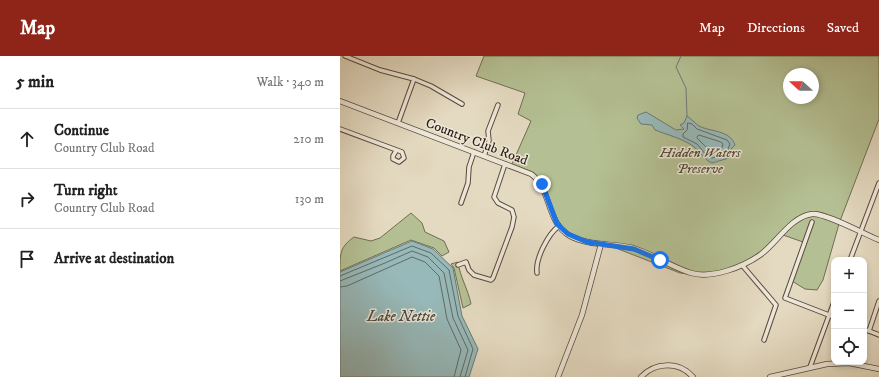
<!DOCTYPE html>
<html lang="en">
<head>
<meta charset="utf-8">
<style>
	:root { --surface:#fff; --page:#f6f6f6; --text:#222; --muted:#767676; --line:#e0e0e0; --accent:#8f2418 }
	body { margin:0; font-family:"IM FELL DW Pica",serif; background:var(--page); color:var(--text) }
	.controls { position:absolute; right:12px; bottom:12px; display:grid; overflow:hidden; border-radius:8px; box-shadow:0 2px 6px #0003 }
	.controls button { width:36px; height:36px; display:grid; place-items:center; padding:0; border:0; border-bottom:1px solid var(--line); background:var(--surface); color:var(--text); font:20px sans-serif }
	.compass { position:absolute; left:443px; top:12px; width:36px; height:36px; border-radius:50%; background:var(--surface); box-shadow:0 2px 6px #0003; rotate:291deg }
	.stop { position:absolute; width:12px; height:12px; margin:-9px; border:3px solid #1a73e8; border-radius:50%; background:#fff }
	.stop.end { background:#1a73e8; border-color:#fff; box-shadow:0 1px 4px #0008 }
	.list { margin:0; padding:0; list-style:none }
	h2 { display:flex; justify-content:space-between; align-items:center; height:52px; margin:0; padding:0 16px; font-size:17px }
	h2 small { font-size:13px; font-weight:400; color:var(--muted) }
	.list li { display:grid; grid-template-columns:26px 1fr auto; gap:12px; align-items:center; box-sizing:border-box; height:60px; padding:0 16px; border-top:1px solid var(--line) }
	.list b { display:block; font-size:15px; white-space:nowrap }
	.list p { margin:0; font-size:13px; white-space:nowrap; color:var(--muted) }
	.list em { font-size:13px; font-style:normal; color:var(--muted) }
	.icon { flex:none; width:22px; height:22px; fill:none; stroke:currentColor; stroke-width:2; stroke-linecap:round; stroke-linejoin:round }
	.map { position:relative; flex:none; width:539px; height:321px; overflow:hidden }
	header { display:flex; align-items:center; gap:24px; box-sizing:border-box; height:56px; padding:0 20px; background:var(--accent); color:#fff }
	header strong { font-size:19px }
	nav { display:flex; gap:22px; margin-inline-start:auto; font-size:14px }
	main { display:flex }
	aside { flex:1; background:var(--surface) }
	.map>svg:first-child { display:block }
	.green { fill:#b4c093; stroke:#706d54; fill-rule:evenodd }
	.water { fill:#97b9b9; stroke:#6c7977 }
	.lines { fill:none; stroke-linecap:round; stroke-linejoin:round }
	.shore { stroke:#616a66; stroke-width:1 }
	.stream { stroke:#6c7977; stroke-width:1 }
	.minor-casing { stroke:#594a3f; stroke-width:5.5 }
	.tertiary-casing { stroke:#594a3f; stroke-width:6 }
	.minor { stroke:#ede7d7; stroke-width:3.5 }
	.tertiary { stroke:#ede7d7; stroke-width:4.5 }
	.route { stroke:#1a73e8; stroke-width:5 }
	.labels { text-anchor:middle; stroke-width:3; stroke-linejoin:round; paint-order:stroke }
	.street-label { font-size:14px; fill:#2b1a14; stroke:#ede7d7 }
	.park-label { font-size:14px; font-style:italic; fill:#544c3a; stroke:#ede7d7 }
	.water-label { font-size:15px; font-style:italic; fill:#4b4a46; stroke:#ede7d7 }
</style>
</head>
<body>
<header>
<strong>Map</strong>
<nav><a>Map</a><a>Directions</a><a>Saved</a></nav>
</header>
<main>
<aside>
<h2>5 min<small>Walk · 340 m</small></h2>
<ul class="list">
<li><svg class="icon" aria-label="ahead" viewBox="0 0 24 24"><path d="M12 20V5M6 11l6-6 6 6"/></svg><div><b>Continue</b><p>Country Club Road</p></div><em>210 m</em></li>
<li><svg class="icon" aria-label="right" viewBox="0 0 24 24"><path d="M7 20v-9h11M14 6l5 5-5 5"/></svg><div><b>Turn right</b><p>Country Club Road</p></div><em>130 m</em></li>
<li><svg class="icon" aria-label="arrive" viewBox="0 0 24 24"><path d="M6 21V4h12l-3 4 3 4H6"/></svg><div><b>Arrive at destination</b></div></li>
</ul>
</aside>
<div class="map">
<svg width="539" height="321" viewBox="0 0 539 321">
	<rect width="100%" height="100%" fill="#e4dac1"/>
	<filter id="stains"><feTurbulence type="fractalNoise" baseFrequency=".005" numOctaves="4"/><feColorMatrix values="0 0 0 0 .2 0 0 0 0 .09 0 0 0 0 .02 0 0 0 .5 -.17"/></filter>
	<radialGradient id="worn" r=".72"><stop offset=".6" stop-color="#630" stop-opacity="0"/><stop offset="1" stop-color="#630" stop-opacity=".3"/></radialGradient>
	<g class="green">
		<path d="M144,0h395v63l-39,102c-10,-5 -20,-12 -32,-8 -7,3 -15,12 -21,18 -27,23 -57,46 -95,41 -19,-8 -38,-20 -58,-25 -26,-7 -57,-1 -75,-24l-18,-43 -9,-8 -20,-8 19,-43 -13,-7 7,-21 -49,-17zM449,18h24v24h-24z"/>
		<path d="M71,157l11,10 3,9 19,9 5,11 -7,4 -8,-8 -23,-8 -71,31c0,-18 0,-24 14,-34l17,4 9,-3z"/>
		<path d="M469,160h11l19,8 -16,56 -6,10 -12,-1 -13,-8 11,-31v-8l-20,-7 12,-11z"/>
		<path d="M273,191l21,3 56,24 -10,-1z"/>
		<path d="M118,206c2,15 10,27 13,42l-8,4 -9,-40 -3,-4z"/>
	</g>
	<g class="water">
		<path d="M306,56l30,18 8,-1 -4,-4 4,-2 3,-7c3,2 9,8 12,10 12,6 31,4 36,19l-4,4 -2,9 -17,5c-9,-4 -11,-11 -19,-17 -10,-7 -25,-11 -38,-16l-3,-5 -11,-1 -4,-6 1,-3z"/>
		<path d="M72,185l21,8 20,19 9,48 16,33 -9,28h-129v-105z"/>
	</g>
	<g class="lines">
		<g class="shore">
			<path d="M348,67l4,1 5,5 30,11 3,4 -4,10 -14,4 -5,-2 -10,-12 -14,-7v-3l4,-4z"/>
			<path d="M359,79l22,7 2,2 -2,6 -6,3 -4,-1 -14,-14z"/>
			<path d="M0,220l72,-30 19,7 18,17 9,46 15,33 -8,28"/>
			<path d="M0,225l45,-18 27,-12 16,6 16,16 9,45 15,32 -8,27"/>
			<path d="M0,231l7,-1 65,-29 13,5 14,14 8,43 14,31 -7,27"/>
		</g>
		<path class="stream" d="M341,0l-5,11 10,21 1,28"/>
		<defs>
			<g id="minor">
				<path d="M5,0l35,14 34,9 17,7 31,18"/>
				<path d="M58,67l16,-44"/>
				<path d="M0,73l62,23 2,6 -5,4 -6,-3v-3l3,-5"/>
				<path d="M144,100l5,-15 -1,-10 10,-26"/>
				<path d="M121,147l7,-20 1,-16 5,-15"/>
				<path d="M472,166l-27,76 49,19"/>
				<path d="M510,204l29,-77"/>
				<path d="M118,209l8,-3 3,8 5,5 17,5 2,-2 19,-51 2,-10 -2,-7 -14,-7 -4,-6 11,-33"/>
				<path d="M402,209l34,40 -12,35"/>
				<path d="M197,217c-2,-14 11,-39 22,-47"/>
				<path d="M524,273l15,6"/>
				<path d="M529,275l10,-30"/>
				<path d="M470,311l24,-65"/>
			</g>
			<g id="tertiary">
				<path d="M0,45l191,73c21,15 15,49 39,62 19,10 42,7 63,12 20,6 38,19 58,25 21,6 52,-6 69,-18 17,-12 30,-38 52,-41 12,-2 52,20 67,26"/>
				<path d="M218,321l24,-62 19,-71"/>
				<path d="M301,321c14,-15 38,-16 52,0"/>
				<path d="M430,321l57,-13 22,-1 30,6"/>
			</g>
		</defs>
		<use href="#minor" class="minor-casing"/>
		<use href="#tertiary" class="tertiary-casing"/>
		<use href="#minor" class="minor"/>
		<use href="#tertiary" class="tertiary"/>
	</g>
	<g class="lines">
		<path class="route" d="M202,128l15,40 11,10 19,8 47,7 26,11"/>
	</g>
	<g class="labels">
		<g class="street-label">
			<text transform="translate(137 85) rotate(21)" y="5">Country Club Road</text>
		</g>
		<g class="park-label">
			<text x="360" y="101">Hidden Waters<tspan x="360" dy="16">Preserve</tspan></text>
		</g>
		<g class="water-label">
			<text x="61" y="265">Lake Nettie</text>
		</g>
	</g>
	<rect width="100%" height="100%" filter="url(#stains)"/>
	<rect width="100%" height="100%" fill="url(#worn)"/>
</svg>
<div class="controls">
<button>+</button>
<button>−</button>
<button><svg class="icon" aria-label="locate" viewBox="0 0 24 24"><circle cx="12" cy="12" r="6"/><path d="M12 2v4M12 18v4M2 12h4M18 12h4"/></svg></button>
</div>
<svg class="compass" viewBox="-18 -18 36 36"><path d="M0-13l5 13h-10z" fill="#e53935"/><path d="M0 13l5-13h-10z" fill="#767676"/></svg>
<div class="stop" style="left:320px;top:204px"></div>
<div class="stop end" style="left:202px;top:128px"></div>
</div>
</main>
</body>
</html>
